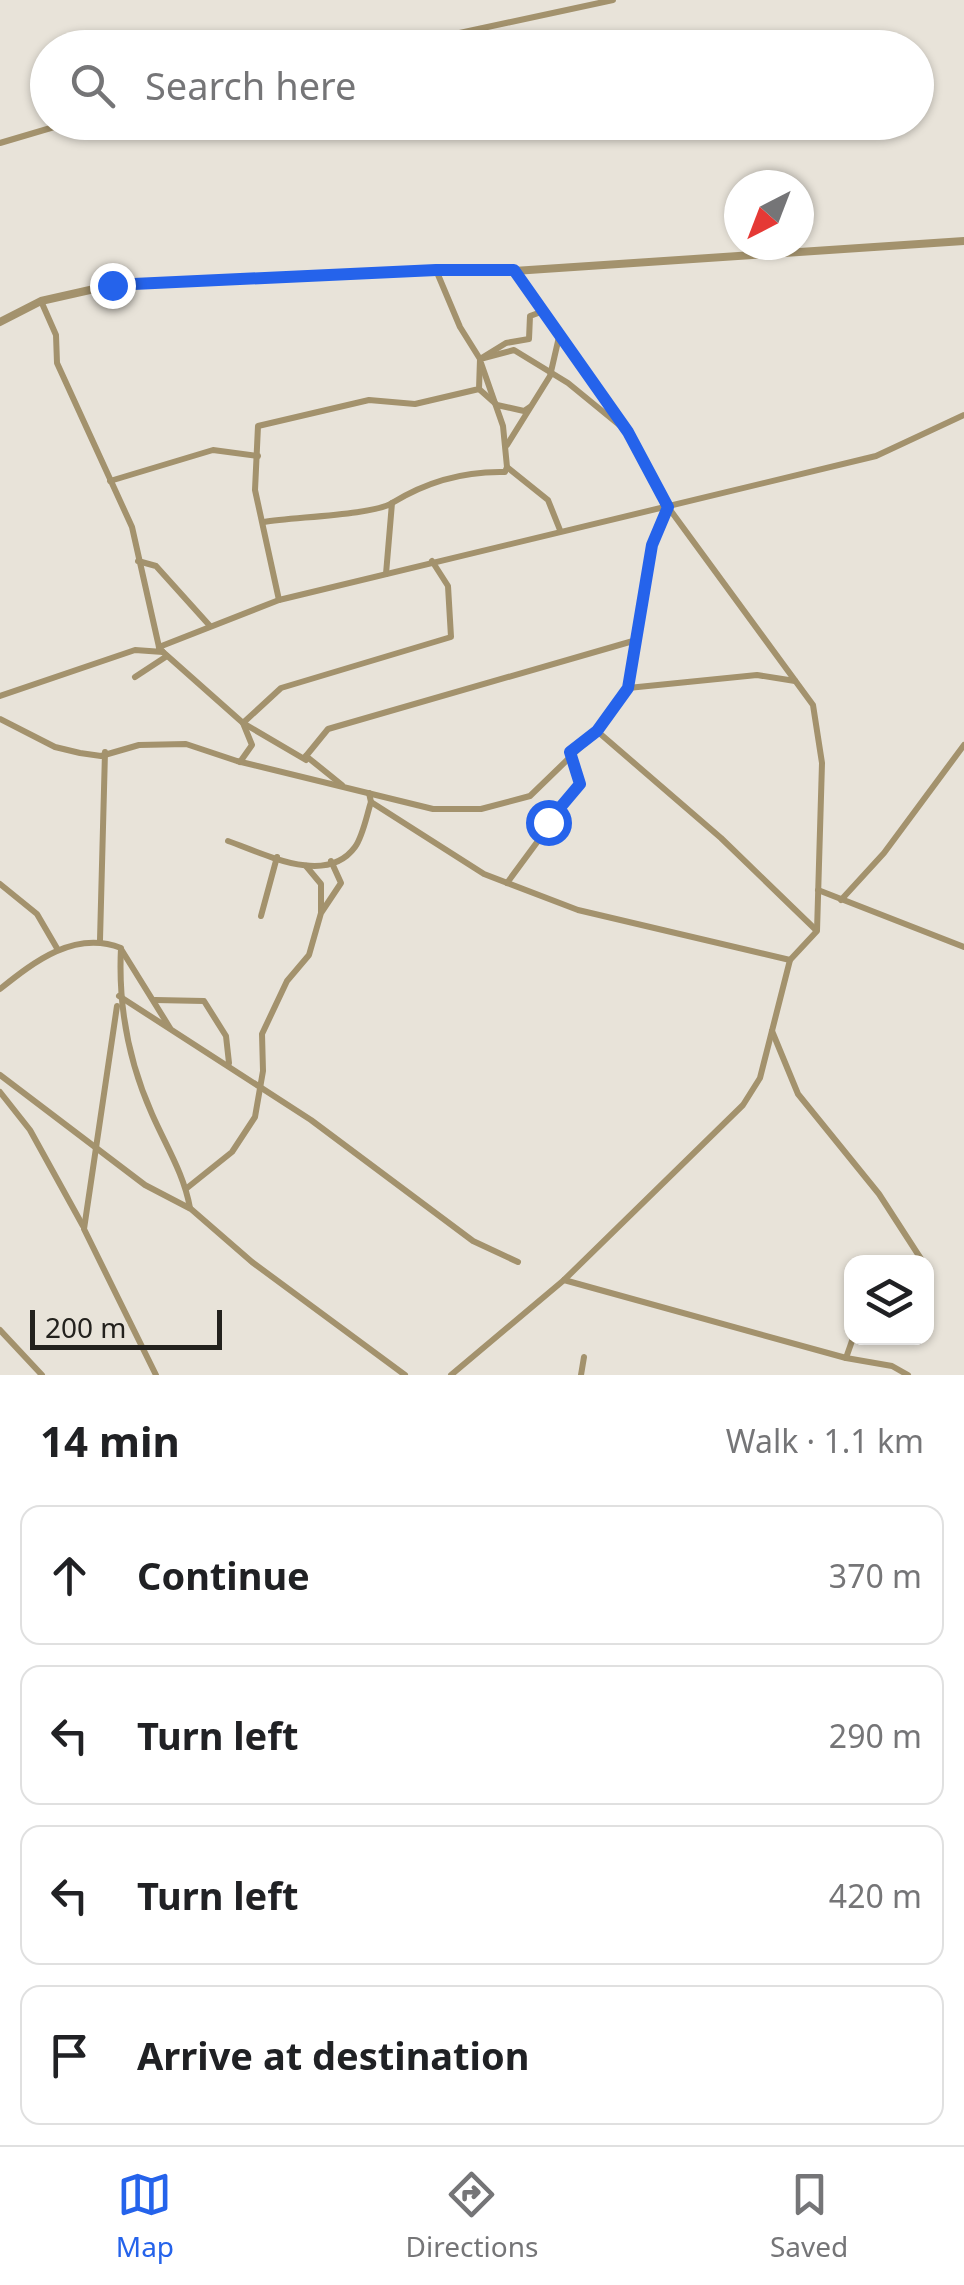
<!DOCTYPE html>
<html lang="en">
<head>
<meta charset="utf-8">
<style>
	:root { --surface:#fff; --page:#f2f2f2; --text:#202124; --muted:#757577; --line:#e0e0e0; --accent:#2563eb }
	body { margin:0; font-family:"Noto Sans",sans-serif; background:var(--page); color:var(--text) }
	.controls { position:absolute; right:30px; bottom:30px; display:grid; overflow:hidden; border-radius:20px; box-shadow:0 2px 8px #0004 }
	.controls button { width:90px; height:90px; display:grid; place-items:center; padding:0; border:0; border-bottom:2px solid var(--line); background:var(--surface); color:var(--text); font:50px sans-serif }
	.compass { position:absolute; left:724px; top:170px; width:90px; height:90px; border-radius:50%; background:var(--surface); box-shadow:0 2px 8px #0004; rotate:222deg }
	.scale { position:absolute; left:30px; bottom:25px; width:192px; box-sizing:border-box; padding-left:10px; border:5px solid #23211d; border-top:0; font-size:28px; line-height:35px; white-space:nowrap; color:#23211d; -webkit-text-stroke:8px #e8e3d9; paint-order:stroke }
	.stop { position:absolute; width:30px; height:30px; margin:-22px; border:8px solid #2563eb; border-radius:50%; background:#fff }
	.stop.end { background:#2563eb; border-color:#fff; box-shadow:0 2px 10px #0008 }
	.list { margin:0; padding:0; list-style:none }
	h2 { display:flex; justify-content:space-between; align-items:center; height:130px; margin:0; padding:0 40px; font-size:42px }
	h2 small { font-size:32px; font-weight:400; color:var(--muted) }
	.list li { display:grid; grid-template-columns:65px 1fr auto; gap:30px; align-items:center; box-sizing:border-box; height:140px; margin:0 20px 20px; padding:0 20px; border:2px solid var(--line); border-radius:20px }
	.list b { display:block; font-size:38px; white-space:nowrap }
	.list em { font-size:32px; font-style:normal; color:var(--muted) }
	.icon { flex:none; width:55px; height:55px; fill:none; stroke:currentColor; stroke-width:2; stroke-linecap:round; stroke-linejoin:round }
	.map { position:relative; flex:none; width:964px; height:1375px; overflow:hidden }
	.search { position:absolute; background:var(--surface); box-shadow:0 2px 8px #0004; left:30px; right:30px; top:30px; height:110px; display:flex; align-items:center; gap:25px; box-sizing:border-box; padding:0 35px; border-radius:55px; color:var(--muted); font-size:38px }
	.sheet { height:770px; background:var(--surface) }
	nav { display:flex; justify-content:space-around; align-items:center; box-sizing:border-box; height:140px; border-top:2px solid var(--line); background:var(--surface); font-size:28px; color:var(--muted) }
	nav a { display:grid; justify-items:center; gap:5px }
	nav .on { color:var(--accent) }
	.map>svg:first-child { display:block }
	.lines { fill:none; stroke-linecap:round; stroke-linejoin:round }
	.minor { stroke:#a3926d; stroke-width:6 }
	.tertiary { stroke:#a3926d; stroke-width:8 }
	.route { stroke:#2563eb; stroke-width:12 }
</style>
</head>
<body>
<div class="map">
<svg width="964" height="1375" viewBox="0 0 964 1375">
	<rect width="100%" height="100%" fill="#e8e3d9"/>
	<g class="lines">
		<g class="minor">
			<path d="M390,48l223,-48"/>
			<path d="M0,143l71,-21"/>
			<path d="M436,270l24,57 20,32 34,-9 54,33 55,45"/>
			<path d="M41,301l15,34 1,28 75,164 27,120"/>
			<path d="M481,363l22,63 4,41 41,33 12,30"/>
			<path d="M479,389l18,16 27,6 6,-4"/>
			<path d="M507,445l43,-69 9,-39"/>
			<path d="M110,481l103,-31 45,6"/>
			<path d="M392,503c34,-21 73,-32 113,-31l2,-5"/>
			<path d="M264,522c29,-5 110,-7 128,-19l-6,71"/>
			<path d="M138,561l18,5 54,60"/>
			<path d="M279,600l-24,-110 3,-64 111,-26 46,4 64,-15 1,-30 26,-16 23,-4 1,-23 11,-4"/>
			<path d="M163,652l80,71 63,37v-4l36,29"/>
			<path d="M135,677l32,-21"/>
			<path d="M628,688l129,-13 38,6"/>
			<path d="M0,696l135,-46 28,2 -4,-5 120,-47 597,-144 88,-41"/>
			<path d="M0,719l55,28 25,6 21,3 38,-11 47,-1 51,17 196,48h48l49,-13 67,-65 31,-43 24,-143 16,-37"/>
			<path d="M597,731l124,107 95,92"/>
			<path d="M306,756l22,-27 305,-88"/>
			<path d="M240,762l12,-17 -9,-22 38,-35 170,-51 -3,-51 -16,-25"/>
			<path d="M369,793l2,9 113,72 94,36 212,50"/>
			<path d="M228,841c35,12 98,46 127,6 8,-11 12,-33 16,-45"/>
			<path d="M306,866l15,18v28"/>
			<path d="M507,883l73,-99 -9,-31"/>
			<path d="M0,884l37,30 21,36"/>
			<path d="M818,890l146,57"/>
			<path d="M841,900l43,-47 80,-108"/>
			<path d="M261,916l16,-59"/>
			<path d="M100,940l5,-188"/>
			<path d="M121,949l49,79"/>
			<path d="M0,989c35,-28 75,-59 121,-41 -3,59 7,112 31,166 14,32 32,60 38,94"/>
			<path d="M119,996l192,124 162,121 45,21"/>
			<path d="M155,1000l49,1 22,35 3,27"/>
			<path d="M117,1006l-33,223 72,146"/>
			<path d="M772,1031l26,63 81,100 44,68"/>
			<path d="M0,1075l145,110 46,24 61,53 153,113"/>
			<path d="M0,1092l30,38 53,96"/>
			<path d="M187,1188l45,-36 23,-35 8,-46 -1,-37 25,-53 22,-26 12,-42 20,-30 -10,-22"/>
			<path d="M564,1280l282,78 46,8 16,9"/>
			<path d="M0,1330l42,45"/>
			<path d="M846,1358l7,-20"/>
			<path d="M451,1375l113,-95 179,-175 17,-27 30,-118 27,-29 5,-168 -9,-58 -145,-198 -40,-75 -114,-161"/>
			<path d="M581,1375l3,-18"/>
		</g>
		<path class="tertiary" d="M0,322l41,-21 71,-16 324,-15 78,1 450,-30"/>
	</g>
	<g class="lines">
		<path class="route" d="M112,285l324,-15h78l114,162 40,75 -16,38 -24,143 -31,43 -27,21 10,32 -32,38"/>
	</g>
</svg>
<div class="controls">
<button><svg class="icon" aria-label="layers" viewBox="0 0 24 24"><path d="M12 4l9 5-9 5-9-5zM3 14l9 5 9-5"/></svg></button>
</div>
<svg class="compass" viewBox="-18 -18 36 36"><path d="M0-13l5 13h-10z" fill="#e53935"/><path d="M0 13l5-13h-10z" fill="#757577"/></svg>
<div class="scale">200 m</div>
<div class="stop" style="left:548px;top:822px"></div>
<div class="stop end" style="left:112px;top:285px"></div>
<div class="search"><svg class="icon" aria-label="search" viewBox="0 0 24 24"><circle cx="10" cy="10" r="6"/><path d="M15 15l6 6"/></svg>Search here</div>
</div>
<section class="sheet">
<h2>14 min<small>Walk · 1.1 km</small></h2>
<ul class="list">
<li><svg class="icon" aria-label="ahead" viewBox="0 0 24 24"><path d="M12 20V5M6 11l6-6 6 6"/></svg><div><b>Continue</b></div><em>370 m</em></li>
<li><svg class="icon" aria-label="left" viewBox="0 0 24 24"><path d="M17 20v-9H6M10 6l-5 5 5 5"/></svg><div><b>Turn left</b></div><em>290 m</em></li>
<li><svg class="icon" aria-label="left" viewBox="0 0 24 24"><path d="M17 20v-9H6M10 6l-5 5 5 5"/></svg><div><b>Turn left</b></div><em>420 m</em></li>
<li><svg class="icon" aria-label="arrive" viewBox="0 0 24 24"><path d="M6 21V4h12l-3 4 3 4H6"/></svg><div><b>Arrive at destination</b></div></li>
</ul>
</section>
<nav>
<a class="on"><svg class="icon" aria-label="map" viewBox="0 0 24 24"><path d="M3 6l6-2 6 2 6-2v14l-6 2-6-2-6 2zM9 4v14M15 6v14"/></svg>Map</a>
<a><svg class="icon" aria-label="directions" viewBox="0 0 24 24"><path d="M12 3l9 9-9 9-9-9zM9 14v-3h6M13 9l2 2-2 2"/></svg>Directions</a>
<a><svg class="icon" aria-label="saved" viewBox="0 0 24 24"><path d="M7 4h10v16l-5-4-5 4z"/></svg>Saved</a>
</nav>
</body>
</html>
